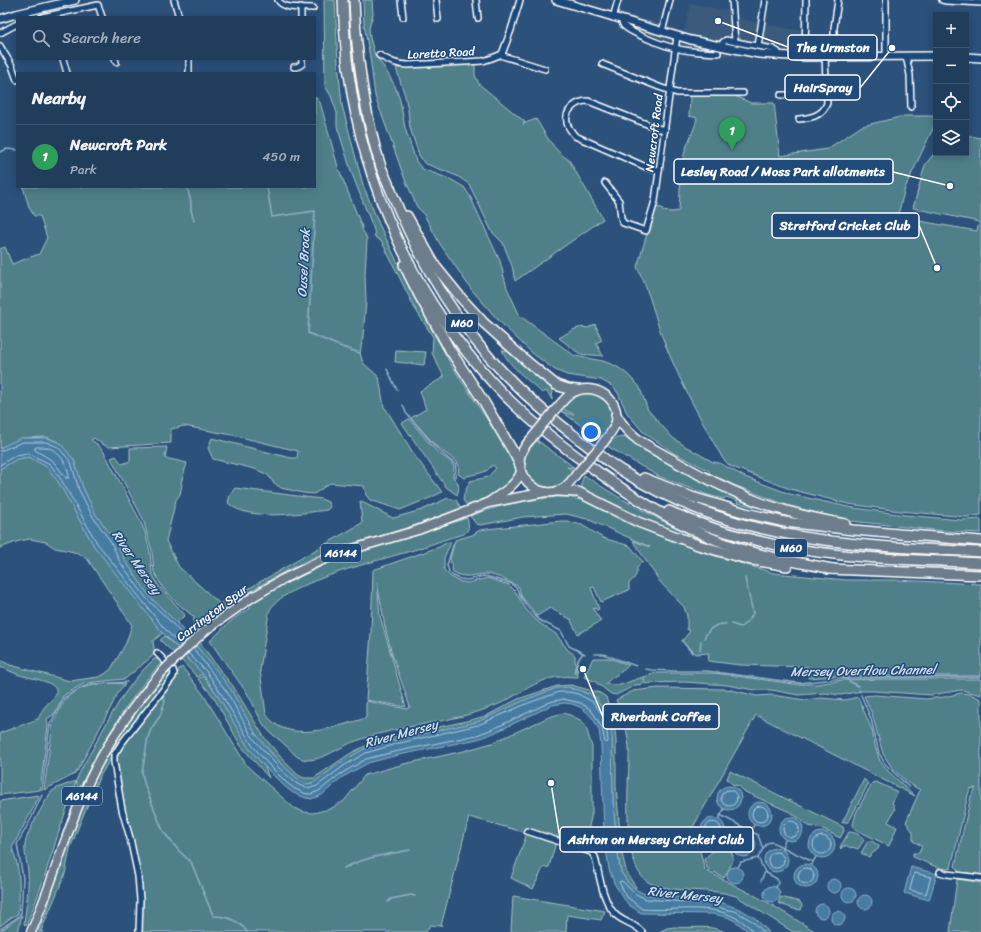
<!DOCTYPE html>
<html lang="en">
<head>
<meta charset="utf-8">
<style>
	:root { --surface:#213d5c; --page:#2d4865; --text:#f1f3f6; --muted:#a2aebb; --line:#3e5672; --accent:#ea580c }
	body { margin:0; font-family:Sriracha,sans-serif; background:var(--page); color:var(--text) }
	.controls { position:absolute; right:12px; top:12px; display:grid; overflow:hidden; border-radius:0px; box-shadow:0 2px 10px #0003 }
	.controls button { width:36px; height:36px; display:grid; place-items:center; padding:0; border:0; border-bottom:1px solid var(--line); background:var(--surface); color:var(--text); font:20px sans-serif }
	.you { position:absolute; left:591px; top:432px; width:14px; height:14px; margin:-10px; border:3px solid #fff; border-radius:50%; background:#1a73e8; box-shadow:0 0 0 6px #1a73e833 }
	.badge { display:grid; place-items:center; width:26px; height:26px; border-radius:50%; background:var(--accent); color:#fff; font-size:13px; font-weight:700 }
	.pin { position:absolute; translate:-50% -33px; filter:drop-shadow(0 1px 2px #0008) }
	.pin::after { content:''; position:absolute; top:21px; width:14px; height:12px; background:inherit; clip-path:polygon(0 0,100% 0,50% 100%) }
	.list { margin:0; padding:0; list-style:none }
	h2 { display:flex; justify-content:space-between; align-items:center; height:52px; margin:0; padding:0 16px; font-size:17px }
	h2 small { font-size:13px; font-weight:400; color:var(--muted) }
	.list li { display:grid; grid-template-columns:26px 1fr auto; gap:12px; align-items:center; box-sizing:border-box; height:64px; padding:0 16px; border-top:1px solid var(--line) }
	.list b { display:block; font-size:15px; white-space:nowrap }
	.list p { margin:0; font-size:13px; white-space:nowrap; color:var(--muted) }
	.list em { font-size:13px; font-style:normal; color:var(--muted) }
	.icon { flex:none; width:22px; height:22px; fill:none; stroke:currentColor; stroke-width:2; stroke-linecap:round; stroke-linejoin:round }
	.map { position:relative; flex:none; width:981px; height:932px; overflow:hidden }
	.search { position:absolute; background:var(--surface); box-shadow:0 2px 10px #0003; left:16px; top:16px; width:300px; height:44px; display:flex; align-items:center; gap:10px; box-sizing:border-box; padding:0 14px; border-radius:0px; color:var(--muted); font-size:15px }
	.panel { position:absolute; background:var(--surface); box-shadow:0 2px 10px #0003; left:16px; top:72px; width:300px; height:116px; border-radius:0px }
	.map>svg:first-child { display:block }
	.built { fill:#3b5a7c }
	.green { fill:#4f808a; stroke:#a7c0c4 }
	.water { fill:#467ca2; stroke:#90b0c7 }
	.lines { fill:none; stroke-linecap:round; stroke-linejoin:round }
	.shore { stroke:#b5cbda; stroke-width:1 }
	.stream { stroke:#90b0c7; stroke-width:1.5 }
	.minor-casing { stroke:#fff; stroke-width:8 }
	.secondary-casing { stroke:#fff; stroke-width:10 }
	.primary-casing { stroke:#fff; stroke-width:11 }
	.motorway-casing { stroke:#fff; stroke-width:12 }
	.minor { stroke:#1f4a7a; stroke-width:5 }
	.secondary { stroke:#1f4a7a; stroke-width:7 }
	.primary { stroke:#6d7d8c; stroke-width:8 }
	.motorway { stroke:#6d7d8c; stroke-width:9 }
	.primary-bridge-casing { stroke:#fff; stroke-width:11; stroke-linecap:butt }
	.primary-bridge { stroke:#6d7d8c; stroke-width:8 }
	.labels { text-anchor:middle; stroke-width:3; stroke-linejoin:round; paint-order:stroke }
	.shield { fill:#1f4a7a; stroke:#bcc9d7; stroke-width:1 }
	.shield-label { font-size:11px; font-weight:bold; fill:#fff }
	.street-label { font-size:12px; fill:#fff; stroke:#1f4a7a }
	.water-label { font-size:13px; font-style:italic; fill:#d1dee8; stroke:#1f4a7a }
	.leader { fill:none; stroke:#fff; stroke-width:1.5 }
	.callout-dot { fill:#fff; stroke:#1f4a7a; stroke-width:1.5 }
	.callout { fill:#1f4a7a; stroke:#fff; stroke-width:1.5 }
	.callout-label { font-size:13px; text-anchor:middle; font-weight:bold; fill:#fff }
</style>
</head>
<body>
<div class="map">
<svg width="981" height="932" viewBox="0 0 981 932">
	<rect width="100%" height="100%" fill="#2c517b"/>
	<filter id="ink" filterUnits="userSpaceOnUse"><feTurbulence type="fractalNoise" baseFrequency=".025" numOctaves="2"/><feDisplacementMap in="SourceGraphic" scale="8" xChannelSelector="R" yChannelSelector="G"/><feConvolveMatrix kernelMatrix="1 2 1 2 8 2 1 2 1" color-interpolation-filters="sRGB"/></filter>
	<g filter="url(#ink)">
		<path class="built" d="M691,3l38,8 1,6 61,12 10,1 -1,32 -104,-8 -33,-7 -25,-10 -21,-14 3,-11 64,19z"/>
		<g class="green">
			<path d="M324,0h11l3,63 4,42 21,80 16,39 33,68 38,71 57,87c31,28 -19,47 -40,56l-4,-6 1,-6 6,-13 18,-4 8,-9 -4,-3c-7,11 -18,7 -28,13l-6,-4 1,-8 -2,-4 -20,-15 -26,-29 15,-9 -6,-18 24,-14 -12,-24 1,-16 -19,-30 -32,-65 -7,-5 -1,-7 -22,-56 -15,-48v-13l-6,-17 -6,-10z"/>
			<path d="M363,0h9l1,14 -4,14 1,10 5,17 9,12 11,19 5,14 5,28 11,33 6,8 28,10 14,8 6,9 30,65 7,27 13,28 55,40 28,5 13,5 10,7 13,13 9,24 25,28 12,8 28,16 7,1 25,14 45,17 58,13 57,8 56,5 20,-1v14l-37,-2 -94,-10 -33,-8 -30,-8 -53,-20 -12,-6 -10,-3 -4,-6 -34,-17 -31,-21 -16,-19 -9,-20 -6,-7 -11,-6 -34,-5 -12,-5 -23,-17 -34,-33 -27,-31 -31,-45 -17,-31 -6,-6 -13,-30 -29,-81 -5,-39 -6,-32z"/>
			<path d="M475,64v11l4,9 46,38 -2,2 13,-5c10,16 17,31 33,41l34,59 -88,62 -3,-15 -9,-23 -11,-11 -23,-48 -12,-8 -33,-13 -5,-8 -9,-27 -2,-18 -3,-14 -9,-28h15z"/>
			<path d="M690,96h45l16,7h23l6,53 47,-7 35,-23 42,-10h32v6l-31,66 -6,23 3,7 75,13 2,-9 -66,-14 12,-43 11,-14v2h30v-18l15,3v377l-15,2 -66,-6 -52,-7 -58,-15 -60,-23 -7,-7c-21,-37 -42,-75 -58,-115 -10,-25 -15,-52 -28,-77l18,-60 7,1 1,3 9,1 7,-1c1,-17 1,-34 4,-51 2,-15 11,-27 14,-42l-8,-2z"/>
			<path d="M315,97l5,5 18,65 24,60v3l3,4 2,5 -2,35 1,27 -3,35 -3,17 3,10 16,14 5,30 2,2 29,47 27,36 -10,5 -32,13 -30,-10 -4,-5 -2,-9 -34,-3 -16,11 -11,-1 -22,-5 -8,-6 -5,-7 -13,-6 -42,-10 -5,-11 4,-10 79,20h6l1,-7 -66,-16 -48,-9 -13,3v14l-62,4 -5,-2 -10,-7 -3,2 6,4 7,8 36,68 5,12 5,20 2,21 7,13 26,29 -8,8 -27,-26 -26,-38 -10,-20 -18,-24 -13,-27 -9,-28 -14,-17 -13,-6 -25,1 -22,10v-199l5,-2 7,17 27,-10 8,-16 -7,-22h-6l-5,-9 -6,-20h292z"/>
			<path d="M595,324l7,16 -6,3 7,13 -23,-2 -21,-16c9,-5 18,-13 29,-10z"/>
			<path d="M396,350l30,2 -2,13 -29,-3z"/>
			<path d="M502,350l8,2 39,33 4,4 -1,11 -5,-9 -5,2c-13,-13 -32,-25 -40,-43z"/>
			<path d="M579,393c18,-2 38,10 32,31 -1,5 -5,9 -8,13v-2l-2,2 -7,-8 6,10 -39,-28 12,4 1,-1 -12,-5 5,-4 -5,2 11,-11z"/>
			<path d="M409,419l27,32 16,12 2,4 -1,10c6,5 7,11 4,18l-11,-8 -44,-64z"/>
			<path d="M617,437l10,1 19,11 118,58 -1,2 -26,-6 1,-2 -12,-4 -2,2 -16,-4 -50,-19 -51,-30 5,-6z"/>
			<path d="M537,440l38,28 -8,-1 7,4c-4,5 -7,11 -13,14 -28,15 -52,-22 -25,-44l3,3z"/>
			<path d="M167,447l-2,11 22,5 -6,20 1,2 -2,9 -4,6 -10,41 13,26 41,37 18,-14 3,3 121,-70 -2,-22 33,17 29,-8 26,-12 8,2 5,8c-21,8 -42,16 -64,23 -18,6 -37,10 -56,16 -51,17 -103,50 -145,84l-3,-4 1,-10 -17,-14 -14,-15 -9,-16 -2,-21 -9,-32 -32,-61 5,-2 6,8 8,-3v-13z"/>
			<path d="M29,457l18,10 12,16 35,63 69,87 -10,8 2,13 -30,25 -30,3 -12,2 -20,12 -5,12 -5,7 -6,4 1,7 -8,64 -40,5v-62l38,-14c2,-3 3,-8 6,-11 3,-5 10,-9 12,-14 4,-13 -28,-16 -36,-19 -7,-2 -13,-6 -20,-8v-7l10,5 60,16 28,-4 7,-3 6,-5 15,-26 6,-18 -44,-65 -8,-6 -10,-3 -15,-3 -9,-6 -16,-3 -11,2 -19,7v-79l17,-10z"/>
			<path d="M584,475c44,30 91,53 139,75l-89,-33 -50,-26 -3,-7z"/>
			<path d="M235,488l86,11 7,3 2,5 -3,3c-24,3 -80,12 -99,-7l2,-8z"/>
			<path d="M557,497h11l16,4 66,31 49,19 75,22 72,7h51l84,4v92h-143l-30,2v-11l-68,-2 -32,-4 1,-8 -14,1 -13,-13 8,-10 -3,-2v-13l-3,-9 -24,-25 -27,-41 17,6 -63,-28 -21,-5 -43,3 -42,8 -5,-1 -6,-8c28,-11 57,-16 87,-19z"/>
			<path d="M467,518c2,7 3,11 -3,16 -17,4 -33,11 -50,16 -29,9 -134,33 -145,62l-9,58 6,44c20,32 72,12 100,4v-17l41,8 3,-2 -18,-53 -7,-27 -8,-45 3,34 26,91 -40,-7 5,-67 2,-63 66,-23 9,-5h3l-7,16v12l7,7 7,4 10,2 19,-5 22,7 6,6 10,17 13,14 18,12 12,16 7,5v7l1,1 -2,10h1l2,-9 1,13c-6,0 -12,-1 -18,0 -24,1 -44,21 -66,29 -44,18 -93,18 -138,35 -16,5 -40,25 -56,17 -6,-2 -9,-9 -14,-12 -5,-6 -13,-10 -18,-16 -8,-8 -14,-26 -21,-37 -12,-17 -25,-34 -37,-52 13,-12 23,-25 40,-32l-1,-4 22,-14 53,-26 29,-11 40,-12z"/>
			<path d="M561,521h6l15,4 21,13 27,8 13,16 -6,6c0,8 -2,10 -8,15v7l-28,12 -7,-15 -3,1 8,21 -2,1 -2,-2 -2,1 8,12 -23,13 -7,-13 1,-1 -22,-12 -13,8 -16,-20 -2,-9c-10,-5 -21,-12 -33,-13 -12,0 -21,6 -33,-2l-3,-13 5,-19 17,-5 8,-5 7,-1z"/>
			<path d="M165,636l38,38 -6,3 -12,-13 -25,-24z"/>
			<path d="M199,641l23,32 11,13 31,51 20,24 14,14 6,3h10l37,-25 12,-6 21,-8 87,-19 15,-4 32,-17 39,-13 14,-1 29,8 6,4 9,33 1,11v46l6,67 5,20 9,13 -1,2 -7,-6 -7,-11 -3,-16 -5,-53 -1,-62 -2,-20 -4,-10 -15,-16 -12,-5 -11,-2h-11l-32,12 -48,22 -78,17 -35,10 -22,13 -27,20 -8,2 -7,-3 -18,-16 -19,-22 -8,-10 -24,-43 -36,-46z"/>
			<path d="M593,658h16l20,7c-7,8 -17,11 -24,19l15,1 23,-8v7l-7,1 -20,10 -5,-1 -17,-13 -10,-4z"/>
			<path d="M154,659h6l1,4c-34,37 -59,81 -82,126l-3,-7c-18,48 -30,97 -50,144l-2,-2c2,-17 5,-35 4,-52 -1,-10 -4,-18 -3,-28 2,-13 19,-40 26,-52l6,-4 19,-7c4,-11 11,-22 17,-33 18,-33 33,-63 61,-89z"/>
			<path d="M182,667l21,27 44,72 47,42 10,4 9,1 17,-4 14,-8 21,-26 39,-11 60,-13 28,-8 57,-26 14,-4 7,2 12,6 4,6 6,20v66l-7,31 -4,2 -53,-16 28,12 -7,25 -6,1 -10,21 -22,-11 16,-45 -58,-16 -28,109 -11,-1 -4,7h-285v-33l-25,-137 1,-8 5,-10 53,-65 4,-10z"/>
			<path d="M171,670l1,3 -1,4 -34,41 -24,36 -15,26 -18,43 -10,26 -5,25 -24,57 2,1h-5l9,-21 3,-12c11,-32 21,-66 34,-98 19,-50 52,-92 87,-131z"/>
			<path d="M655,673h60l79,11h23l26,-4 38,-1h100v16l-20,-5 -30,5 -58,-4h-12l-20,4 -16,-2 -27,2 -26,-5h-18l-27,-5 -42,-3 -33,1 -7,1 -1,-7z"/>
			<path d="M203,676l14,18 31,53 17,20 4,11 -28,-32 -28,-50 -15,-17z"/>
			<path d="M114,683l11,1 -6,7 -7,14 -33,63 -4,6 -31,16 9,-68c5,-7 7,-15 12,-22 10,-14 33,-16 49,-17z"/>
			<path d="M658,688l69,1 30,7 15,-1 33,5 16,-2 24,2 13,-3 14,33 3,16 5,15 8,10 27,25 -159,-81 -63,112 -2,7 3,-6 11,42 62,32 49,30h-23l-57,-36c-27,-9 -59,-2 -84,-12 -34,-13 -22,-105 -23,-135 -1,-18 -6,-33 -13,-49l17,-9z"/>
			<path d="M961,693l9,1 11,5v176l-22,-3 -4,-6 16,-70 5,-8 -6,1 -2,6 -17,73c-9,4 -29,-8 -38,-11v-4h6l3,-7 -9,-5v-9l-7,-10 14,-32 -12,-7 -16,-15 -9,-14 -11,-40 -8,-18 11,-1 51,4 18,-2z"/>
			<path d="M730,771l113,56 1,4 -4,7 -17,-9 -14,-3 -17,-13 -47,-21 -6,-6 -6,-1 -6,-6z"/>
			<path d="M864,779l4,5 -18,36 -2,2 -6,1z"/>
			<path d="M876,782l20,9 1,2 -5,10 2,2v3l1,1 -7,13 9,5 -8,19 -34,-17 -2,-4 3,-12 16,-30z"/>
			<path d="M38,795l1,2 -27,51c9,20 8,44 6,66l-6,3 -12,9v-125z"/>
			<path d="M849,832c6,0 13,3 15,8l-6,9 -6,-2 -1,1 -6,-3 -1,2 -2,-1 -1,3 -1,-2z"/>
			<path d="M868,841h4l7,5c0,5 -7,6 -10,11l-8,-4z"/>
			<path d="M726,846c14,12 4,19 -2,32l-17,-10 -3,-9 10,-9z"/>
			<path d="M957,879l24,4v49h-31z"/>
			<path d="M513,896l92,15 -4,9 -34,-5 -1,17h-55z"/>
			<path d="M781,897l19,5 2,3 -1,5 -7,-1 -16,-6z"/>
			<path d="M22,915l-4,17h-18v-1z"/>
			<path d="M675,927c17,2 35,-3 50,5h-66l8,-4z"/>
		</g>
		<g class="water">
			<path d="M21,438h26l13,5 14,17 9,28 13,27 18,24 10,20 26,38 27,26 40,48 14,19 24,43 16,20 11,12 18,16 7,3 6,-1 29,-21 22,-13 35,-10 78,-17 48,-22 32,-12 14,-1v2l8,1 8,4 3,-1 3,5 4,-1 1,2 -1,2 11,15 4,18 1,69 6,60 2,9 7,11 9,7 10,5 67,5 23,8 10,5 8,5 14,14h-20l-14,-11 -8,-4 -14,-3 -72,-1 -12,-8 -5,-6 -10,-16 -5,-14 -5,-34 -3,-90 -2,-15 -5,-10 -6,-7 -8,-6 -8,-3 -8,-1 -12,2 -58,28 -16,6 -84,17 -26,7 -27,15 -19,17 -5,2 -6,2 -5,-1 -13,-5 -9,-7 -19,-19 -17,-20 -31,-53 -14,-20 -43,-44 -66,-84 -35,-63 -12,-16 -18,-10 -12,2 -17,10v-21z"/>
			<circle cx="729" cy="798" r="12"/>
			<circle cx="760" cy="814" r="12"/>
			<circle cx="791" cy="829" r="12"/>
			<circle cx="713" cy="830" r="12"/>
			<circle cx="822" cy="845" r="13"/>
			<circle cx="744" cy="845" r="12"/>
			<circle cx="776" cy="860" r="12"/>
			<circle cx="806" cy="876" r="12"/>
			<path d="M911,867l26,7 -8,26 -25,-7z"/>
			<circle cx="735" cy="875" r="8"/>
			<circle cx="834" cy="886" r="7"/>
			<circle cx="772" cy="894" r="8"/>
			<circle cx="849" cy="895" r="7"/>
			<circle cx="865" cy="902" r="7"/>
			<circle cx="822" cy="911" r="7"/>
			<circle cx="838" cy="918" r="7"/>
		</g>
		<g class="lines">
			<g class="shore">
				<path d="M37,447c6,0 11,0 16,3 9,5 16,19 16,28h-3l-13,-17 -18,-11v-2z"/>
				<path d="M0,451l23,-9h23l12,5 13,15 8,28 14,27 18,25 9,20 27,37 24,23 16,19"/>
				<path d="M0,465l16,-10 12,-2 22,11 12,17 35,62 66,84 18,19"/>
				<path d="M188,653l18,18 14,21 32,53 16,19 19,19 8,6 12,5h4l8,-3 20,-16 27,-16 28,-7 83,-17 16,-6 57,-27 13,-3 18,4 10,7 6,9 5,9 3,14 2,1 1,-2 -3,-23 -12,-16 -15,-8 -9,-2h-10l-33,12 -48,21 -78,18 -34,10 -21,12 -28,21 -6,2 -7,-1 -7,-3 -18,-16 -20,-23 -8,-10 -24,-43 -34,-44"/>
				<circle cx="729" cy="798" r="8"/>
				<circle cx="760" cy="814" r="8"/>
				<circle cx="791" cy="829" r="8"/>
				<circle cx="713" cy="830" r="8"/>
				<circle cx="822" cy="845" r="9"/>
				<circle cx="744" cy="845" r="8"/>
				<circle cx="776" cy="860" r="8"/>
				<circle cx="806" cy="876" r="8"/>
				<path d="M915,873l16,4 -5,17 -16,-4z"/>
				<path d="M752,932c-1,-5 -4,-6 -8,-9 -28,-22 -68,-11 -102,-14l-15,-12 -8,-15 3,-1 12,12 12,6 67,5 11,5 11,2 17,10 12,11"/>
			</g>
			<g class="stream">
				<path d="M0,152l7,-3 10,1"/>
				<path d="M187,187l4,15v8l3,11"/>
				<path d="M267,187l5,30 43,-6 -7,122 34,14 18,6"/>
				<path d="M387,369l10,21"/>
				<path d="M403,405l3,8 30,35 19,16 1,5 -1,8"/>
				<path d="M453,545l-6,20 2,7 4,4 7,3 8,1 15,-4 6,1 23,7 5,5 3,7 8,12 11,12 22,11 8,15 16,8"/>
				<path d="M731,624l10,3 9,-8 3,-6 -8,-35"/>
				<path d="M704,638c5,-10 12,-15 22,-14"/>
				<path d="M682,641l10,12"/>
				<path d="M700,650l1,-9"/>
				<path d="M595,654h8l33,12"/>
				<path d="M646,669l5,1 21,1h35l92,12 45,-5 137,-1"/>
				<path d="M575,673l3,-13 5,-7"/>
				<path d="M844,678l14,8"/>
				<path d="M859,690l1,2"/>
				<path d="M861,695l10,24 8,34 6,11 24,23"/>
				<path d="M163,696l2,5 -5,15 -9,13 -3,8 -6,36 3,13 18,45 16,20 12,11 21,51 2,3c13,0 26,5 33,16"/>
				<path d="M42,790l8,-66 14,-26 18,-11 9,-3 36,-2"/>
				<path d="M720,815l38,20 5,14 -5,9 -17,4 -3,5"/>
				<path d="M719,819l5,-10"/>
				<path d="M751,835v-5l3,-5"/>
				<path d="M763,849l4,-6 5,-1 41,20"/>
				<path d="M782,850v-3l3,-7"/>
				<path d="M758,858l7,14 -4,9"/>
				<path d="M811,865l5,-8"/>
				<path d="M344,868c24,-12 41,-13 66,-18"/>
				<path d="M765,872l12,7 1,4 -2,5"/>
				<path d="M388,902l3,-3 20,-4 4,1"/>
				<path d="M0,929l19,-13 2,-3 2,-35 -6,-34 14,-25 11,-24"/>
			</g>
			<defs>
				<g id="minor">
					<path d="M174,0l5,17"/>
					<path d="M278,0c6,10 24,7 35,8"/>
					<path d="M401,0l2,17"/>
					<path d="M436,0l2,19"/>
					<path d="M476,0l2,18"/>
					<path d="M732,0l3,42"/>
					<path d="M886,0v56"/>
					<path d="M942,0l4,1 35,2"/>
					<path d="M301,7v10"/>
					<path d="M42,17l56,-12 4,12"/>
					<path d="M613,18l5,-18"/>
					<path d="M622,20c0,3 0,4 2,6 7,7 40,20 51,22 13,4 28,4 43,5"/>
					<path d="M662,32l8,-32"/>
					<path d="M0,33l17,-9"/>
					<path d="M0,46l12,20 5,14"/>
					<path d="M758,46l7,-46"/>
					<path d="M722,47l1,-5 3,-2 47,9 5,3 2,4"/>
					<path d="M502,54l1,2 42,13"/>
					<path d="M379,55c10,6 18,10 29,10l75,-4 9,-3 10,-4 9,-24 9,-30"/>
					<path d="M906,56l4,19 1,32"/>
					<path d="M805,57l1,-57"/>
					<path d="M834,57v-29l4,-28"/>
					<path d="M63,59l4,14"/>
					<path d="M115,59l1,3"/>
					<path d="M189,59v14"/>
					<path d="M602,64l57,23 18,6h66"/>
					<path d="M294,67h3l5,-3v-5"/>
					<path d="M781,95c17,1 29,-6 45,-3"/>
					<path d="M799,119c11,-1 24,-3 28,-16l-2,-46"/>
					<path d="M659,171l-13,-4 -71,-31c-3,-4 -7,-8 -8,-13 -3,-13 10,-22 21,-22l69,27 8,2"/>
					<path d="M605,183l14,18 2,17 2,5 23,8 9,-30 22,-165"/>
					<path d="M527,831l64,21 4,5c4,16 7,42 19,56 7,9 21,10 28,19"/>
					<path d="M940,872l7,2 34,4"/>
					<path d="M139,932l1,-32 -2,-24 -8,-38 -8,-28 -8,-48v-7l7,-11 52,-67 1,-4 -1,-3 -16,-17"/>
				</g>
				<g id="secondary">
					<path d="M556,0l135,40 68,14 46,3 131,-1"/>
					<path d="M0,19l16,-5 59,-14"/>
					<path d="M966,57l15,1"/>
				</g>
				<g id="primary">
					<path d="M554,411c6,-6 11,-14 18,-18 20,-12 49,4 44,29 -2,8 -8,14 -13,21"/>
					<path d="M531,439c-4,4 -8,10 -10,15 -8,24 20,47 41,35 7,-4 11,-10 15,-16"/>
					<path d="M489,502c12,-9 26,-15 32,-30"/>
					<path d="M206,630l45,-32 32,-19 35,-17 28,-11 72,-21 70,-27 58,-11"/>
					<path d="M31,932c23,-51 36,-107 61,-157 18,-37 42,-70 68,-101"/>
				</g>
				<g id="motorway">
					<path d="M343,0c1,25 2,49 6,74 15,114 67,226 145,310 30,33 65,60 100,85 45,33 94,63 147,80 30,9 61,14 92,20"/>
					<path d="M354,0c2,52 11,118 27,167 4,10 9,20 13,31 21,51 47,99 81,142 31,40 69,73 109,103 12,9 23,18 35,26 37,24 80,43 124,55 78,21 158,24 238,28"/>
					<path d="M407,216l29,51 26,32 22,24 46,41 26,21 12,4 9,1"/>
					<path d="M404,265l15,30 31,55 34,52 31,53 5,10"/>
					<path d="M616,415c7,12 14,19 25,27 38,22 77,44 118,60 27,10 57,17 86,22"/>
					<path d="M644,478l48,19 54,16 39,9 68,8 128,11"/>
					<path d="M558,491l20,1 60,30 60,23 49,14 40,7"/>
					<path d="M669,511c54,24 114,38 173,44 46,5 93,5 139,8"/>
					<path d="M828,569l153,6"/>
				</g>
			</defs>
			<use href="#minor" class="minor-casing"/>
			<use href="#secondary" class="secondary-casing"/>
			<use href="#primary" class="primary-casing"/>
			<use href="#motorway" class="motorway-casing"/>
			<use href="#minor" class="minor"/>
			<use href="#secondary" class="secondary"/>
			<use href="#primary" class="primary"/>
			<use href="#motorway" class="motorway"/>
			<defs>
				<g id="primary-bridge">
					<path d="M531,439l23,-28"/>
					<path d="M577,473l26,-30"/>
					<path d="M160,674l26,-26 20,-18"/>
				</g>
			</defs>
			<use href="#primary-bridge" class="primary-bridge-casing"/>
			<use href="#primary-bridge" class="primary-bridge"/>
		</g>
	</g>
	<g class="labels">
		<g class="shield">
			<rect x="446" y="314" width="32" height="18" rx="3"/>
			<rect x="775" y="539" width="32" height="18" rx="3"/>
			<rect x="321" y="544" width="40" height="18" rx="3"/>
			<rect x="62" y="787" width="40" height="18" rx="3"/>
		</g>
		<g class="shield-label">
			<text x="462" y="327">M60</text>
			<text x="791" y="552">M60</text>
			<text x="341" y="557">A6144</text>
			<text x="82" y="800">A6144</text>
		</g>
		<g class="street-label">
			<text transform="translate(441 53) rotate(-3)" y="4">Loretto Road</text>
			<text transform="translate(654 133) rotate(-83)" y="4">Newcroft Road</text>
			<text transform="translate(212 613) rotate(-37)" y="4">Carrington Spur</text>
		</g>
		<g class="water-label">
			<text transform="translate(303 263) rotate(-87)" y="5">Ousel Brook</text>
			<text transform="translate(137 562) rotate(55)" y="5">River Mersey</text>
			<text transform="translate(863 670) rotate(-1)" y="5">Mersey Overflow Channel</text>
			<text transform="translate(401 733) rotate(-15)" y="5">River Mersey</text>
			<text transform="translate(685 894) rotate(6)" y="5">River Mersey</text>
		</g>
	</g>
	<path class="leader" d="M718 21L788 47M892 48L860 88M950 186L893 172M937 268L919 225M583 669L603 717M551 783L560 839"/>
	<g class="callout-dot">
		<circle cx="718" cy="21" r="4"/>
		<circle cx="892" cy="48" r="4"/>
		<circle cx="950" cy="186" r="4"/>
		<circle cx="937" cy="268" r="4"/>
		<circle cx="583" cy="669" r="4"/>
		<circle cx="551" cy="783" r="4"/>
	</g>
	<g class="callout">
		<rect x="788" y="35" width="89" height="25" rx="4"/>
		<rect x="785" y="75" width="75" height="25" rx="4"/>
		<rect x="674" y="159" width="219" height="25" rx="4"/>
		<rect x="772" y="213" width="147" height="25" rx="4"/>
		<rect x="603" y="704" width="116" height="25" rx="4"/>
		<rect x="560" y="827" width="193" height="25" rx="4"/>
	</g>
	<g class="callout-label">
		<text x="833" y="52">The Urmston</text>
		<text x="823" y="92">HairSpray</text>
		<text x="783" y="176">Lesley Road / Moss Park allotments</text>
		<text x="845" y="230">Stretford Cricket Club</text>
		<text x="661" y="721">Riverbank Coffee</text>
		<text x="656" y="844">Ashton on Mersey Cricket Club</text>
	</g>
</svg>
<div class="controls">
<button>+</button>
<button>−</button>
<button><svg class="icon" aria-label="locate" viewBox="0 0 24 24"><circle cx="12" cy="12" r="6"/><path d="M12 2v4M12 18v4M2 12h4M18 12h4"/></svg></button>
<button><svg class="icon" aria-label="layers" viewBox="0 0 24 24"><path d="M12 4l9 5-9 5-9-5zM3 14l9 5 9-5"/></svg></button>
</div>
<div class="you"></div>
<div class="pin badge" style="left:732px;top:150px;background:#2e9e5b">1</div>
<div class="search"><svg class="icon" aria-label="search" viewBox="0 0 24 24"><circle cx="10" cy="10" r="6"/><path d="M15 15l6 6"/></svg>Search here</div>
<section class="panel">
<h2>Nearby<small></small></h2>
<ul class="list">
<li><span class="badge" style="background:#2e9e5b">1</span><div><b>Newcroft Park</b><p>Park</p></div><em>450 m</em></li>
</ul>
</section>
</div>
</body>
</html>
